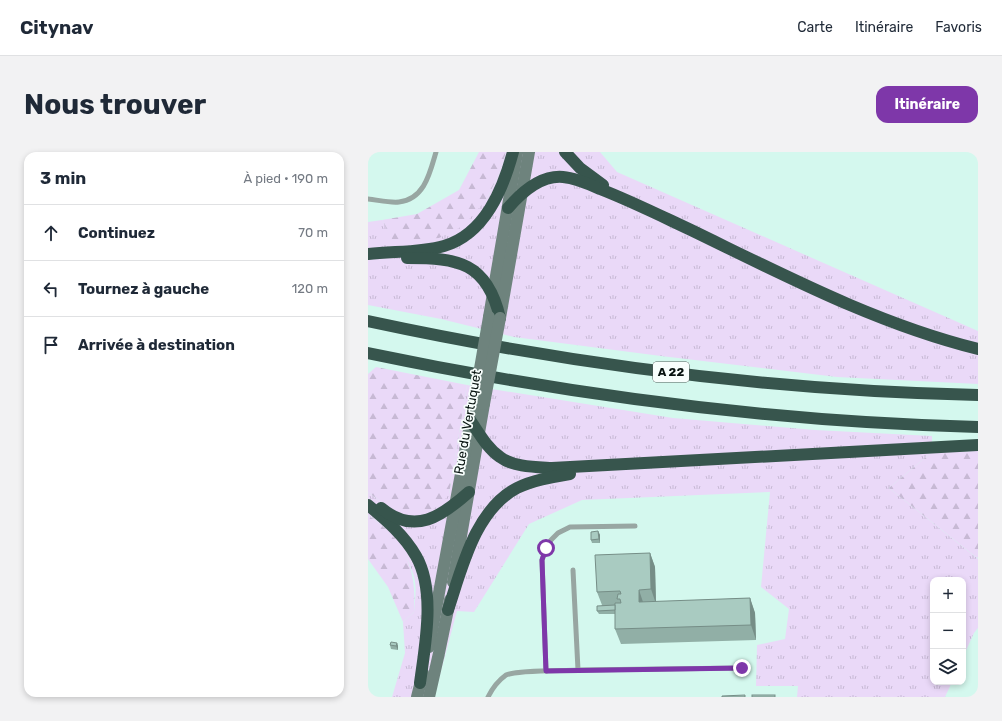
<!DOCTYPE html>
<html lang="fr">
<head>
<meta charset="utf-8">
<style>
	:root { --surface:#fff; --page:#f2f2f3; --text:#1f2937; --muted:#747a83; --line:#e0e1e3; --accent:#7e37a9 }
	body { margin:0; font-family:Rubik,sans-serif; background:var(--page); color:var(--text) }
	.controls { position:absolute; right:12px; bottom:12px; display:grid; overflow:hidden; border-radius:8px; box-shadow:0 2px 6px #0003 }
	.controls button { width:36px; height:36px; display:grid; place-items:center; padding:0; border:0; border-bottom:1px solid var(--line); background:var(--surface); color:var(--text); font:20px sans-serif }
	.stop { position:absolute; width:12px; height:12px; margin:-9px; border:3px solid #7e37a9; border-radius:50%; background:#fff }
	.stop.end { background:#7e37a9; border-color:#fff; box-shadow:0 1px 4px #0008 }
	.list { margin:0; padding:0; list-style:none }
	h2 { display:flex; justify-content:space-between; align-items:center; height:52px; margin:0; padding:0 16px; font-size:17px }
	h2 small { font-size:13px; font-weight:400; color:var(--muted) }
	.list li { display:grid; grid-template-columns:26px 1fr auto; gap:12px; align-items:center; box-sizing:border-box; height:56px; padding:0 16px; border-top:1px solid var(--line) }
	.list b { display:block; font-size:15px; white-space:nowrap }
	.list em { font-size:13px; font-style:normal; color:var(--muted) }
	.icon { flex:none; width:22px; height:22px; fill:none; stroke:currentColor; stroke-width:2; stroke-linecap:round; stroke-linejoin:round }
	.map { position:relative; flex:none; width:610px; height:545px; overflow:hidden; border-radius:12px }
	header { display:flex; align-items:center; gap:24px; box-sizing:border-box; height:56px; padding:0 20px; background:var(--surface); border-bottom:1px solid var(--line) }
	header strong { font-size:19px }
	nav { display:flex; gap:22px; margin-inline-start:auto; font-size:14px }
	.intro { display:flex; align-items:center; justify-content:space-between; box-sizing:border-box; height:96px; padding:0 24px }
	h1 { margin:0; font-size:28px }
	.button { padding:10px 18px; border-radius:12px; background:var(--accent); color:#fff; font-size:14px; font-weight:700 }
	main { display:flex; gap:24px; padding:0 24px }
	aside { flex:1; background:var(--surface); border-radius:12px; box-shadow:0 2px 6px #0003 }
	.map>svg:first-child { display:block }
	.grass { fill:url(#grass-tufts) }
	.forest { fill:url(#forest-firs) }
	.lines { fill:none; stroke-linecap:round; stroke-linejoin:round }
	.lane { stroke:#98a6a2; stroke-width:5 }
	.secondary { stroke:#6e837d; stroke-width:12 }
	.highway { stroke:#37554d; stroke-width:12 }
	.secondary-bridge { stroke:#6e837d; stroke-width:12 }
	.wall { fill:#91afa6 }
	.shaded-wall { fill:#768e87 }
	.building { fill:#a9cbc1; stroke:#768e87 }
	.route { stroke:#7e37a9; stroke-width:5 }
	.labels { text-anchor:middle; stroke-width:3.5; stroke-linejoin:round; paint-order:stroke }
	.shield { fill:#f7fefc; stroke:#4f5a57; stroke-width:1 }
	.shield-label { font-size:12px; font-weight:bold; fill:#071310 }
	.street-label { font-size:13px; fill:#071310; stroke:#f7fefc }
</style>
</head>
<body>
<header>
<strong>Citynav</strong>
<nav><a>Carte</a><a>Itinéraire</a><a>Favoris</a></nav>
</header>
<div class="intro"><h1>Nous trouver</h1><a class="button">Itinéraire</a></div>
<main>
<aside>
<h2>3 min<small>À pied · 190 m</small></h2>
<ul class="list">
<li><svg class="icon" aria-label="ahead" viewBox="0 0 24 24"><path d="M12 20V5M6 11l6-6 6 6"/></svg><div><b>Continuez</b></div><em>70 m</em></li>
<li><svg class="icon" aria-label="left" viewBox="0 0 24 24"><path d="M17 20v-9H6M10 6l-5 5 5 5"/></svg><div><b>Tournez à gauche</b></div><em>120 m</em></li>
<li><svg class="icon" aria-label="arrive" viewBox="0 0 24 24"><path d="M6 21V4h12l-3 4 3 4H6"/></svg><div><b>Arrivée à destination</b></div></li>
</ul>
</aside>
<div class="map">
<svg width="610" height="545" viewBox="0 0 610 545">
	<defs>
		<pattern id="grass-tufts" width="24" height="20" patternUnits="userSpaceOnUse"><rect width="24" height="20" fill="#ead9f8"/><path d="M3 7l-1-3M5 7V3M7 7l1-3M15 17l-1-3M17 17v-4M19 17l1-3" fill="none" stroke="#c7b9d4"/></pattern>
		<pattern id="forest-firs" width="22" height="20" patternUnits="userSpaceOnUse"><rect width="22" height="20" fill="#ead9f8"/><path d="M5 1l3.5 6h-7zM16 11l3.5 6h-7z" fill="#c7b9d4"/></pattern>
	</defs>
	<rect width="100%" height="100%" fill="#d4f8ee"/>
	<g class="grass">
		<path d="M138,0h94l17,20 361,159v53l-141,-7 -176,-21 -147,-19 -73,-18 -73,-14v-83l14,-2 12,21 92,-41 13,-26z"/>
		<path d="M99,233l206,33 142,12 117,6v16l-43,36 89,71v69l-4,5 -11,24v-77h-30v102h19l-7,15h-148l1,-11h-42l1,-41 28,-6 4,-30 -28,-22 9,-95 -188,8 -53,24 -55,88 -17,-1 -23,86h-42l13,-44 -2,-31 11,-10c1,-12 3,-24 0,-35 -6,-24 -26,-49 -46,-62v-23l27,20 54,-18z"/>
	</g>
	<g class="forest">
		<path d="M111,0h27l-7,22 -13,26 -23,26 -24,12 -46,3 -11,-21 35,-6 42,-24z"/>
		<path d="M8,215l91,18 -18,109 -8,10 -14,9 -32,-1 -27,-20v-118z"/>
		<path d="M610,299v106l-1,1 -88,-70 43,-36z"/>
		<path d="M0,363c37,26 49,52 46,97l-11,10 -15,-35 -20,-28z"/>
	</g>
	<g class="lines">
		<g class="lane">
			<path d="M0,47c10,1 21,4 31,3 26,-3 31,-30 37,-50"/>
			<path d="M210,518l164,-2"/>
			<path d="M178,519l-4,-111 4,-11 5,-9 7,-7 12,-6 65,-1"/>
			<path d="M120,545c4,-8 11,-17 18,-22 11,-5 57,-4 72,-5l-5,-100"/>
		</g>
		<g class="secondary">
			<path d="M121,165l28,-164"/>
			<path d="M132,166l29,-166"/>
			<path d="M85,430l31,-178"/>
			<path d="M61,495l45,-244"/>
			<path d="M49,545l6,-24"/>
			<path d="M61,545l10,-44 11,-53"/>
		</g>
		<g class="highway">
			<path d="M197,0l15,16 23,17"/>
			<path d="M140,56c13,-15 33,-33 55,-31 13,1 26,7 37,12 31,12 61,27 91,41 93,45 186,94 287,119"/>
			<path d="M0,102c25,-3 52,-1 76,-8 41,-12 59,-57 69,-94"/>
			<path d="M39,106c51,0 80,4 93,60"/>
			<path d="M0,169c200,43 405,70 610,74"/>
			<path d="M0,201c201,42 405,69 610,74"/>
			<path d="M102,268c9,13 17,28 30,37 13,10 36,10 52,11l426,-23"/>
			<path d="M0,353c18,15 36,30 48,51 20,35 9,89 4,127"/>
			<path d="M13,356c34,28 61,8 88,-16"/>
			<path d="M80,458c14,-42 27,-100 69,-122 16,-8 35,-11 53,-14"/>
		</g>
		<g class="secondary-bridge">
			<path d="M106,251l15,-86"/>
			<path d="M116,252l16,-86"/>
		</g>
	</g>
	<g class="wall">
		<path d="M230,379l2,4v8h-8l-1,-3z"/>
		<path d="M282,401l5,14 1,35 94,-4 5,15 1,27 -135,4 -6,-15v-15h-16l-2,-3 5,-6 -5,-13z"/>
		<path d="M29,491l1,3v4l-7,-1 -1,-4z"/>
	</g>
	<g class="shaded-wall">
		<path d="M230,379l2,4v8l-1,-4z"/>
		<path d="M282,401l5,14 1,37 -5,-15z"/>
		<path d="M271,438l5,15 -5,-3z"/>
		<path d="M382,446l5,15 1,27 -5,-15z"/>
		<path d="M29,491l1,3v4l-2,-4z"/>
	</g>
	<g class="building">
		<path d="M230,379l1,8 -8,1v-8z"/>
		<path d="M282,401l1,36 -12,1v12l111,-4 1,27 -136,4v-26h6l-1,-4h-3l1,-5h3l-1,-3 -23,1 -2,-37z"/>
		<path d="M247,453v5l-18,1v-5z"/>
		<path d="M23,490l6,1 -1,3 -6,-1z"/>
		<path d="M377,543v2h-23v-1z"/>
		<rect x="384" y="543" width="23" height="2"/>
	</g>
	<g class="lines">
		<path class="route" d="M178,396l-4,12 4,111 196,-3"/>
	</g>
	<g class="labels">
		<rect class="shield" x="285" y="210" width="36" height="20" rx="3"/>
		<g class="shield-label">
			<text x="303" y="224">A 22</text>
		</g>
		<g class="street-label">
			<text transform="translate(99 270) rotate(-80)" y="5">Rue du Vertuquet</text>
		</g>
	</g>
</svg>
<div class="controls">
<button>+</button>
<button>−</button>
<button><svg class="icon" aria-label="layers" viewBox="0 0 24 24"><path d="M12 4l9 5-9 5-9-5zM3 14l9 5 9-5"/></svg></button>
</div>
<div class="stop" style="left:178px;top:396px"></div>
<div class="stop end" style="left:374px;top:516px"></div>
</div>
</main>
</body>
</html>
